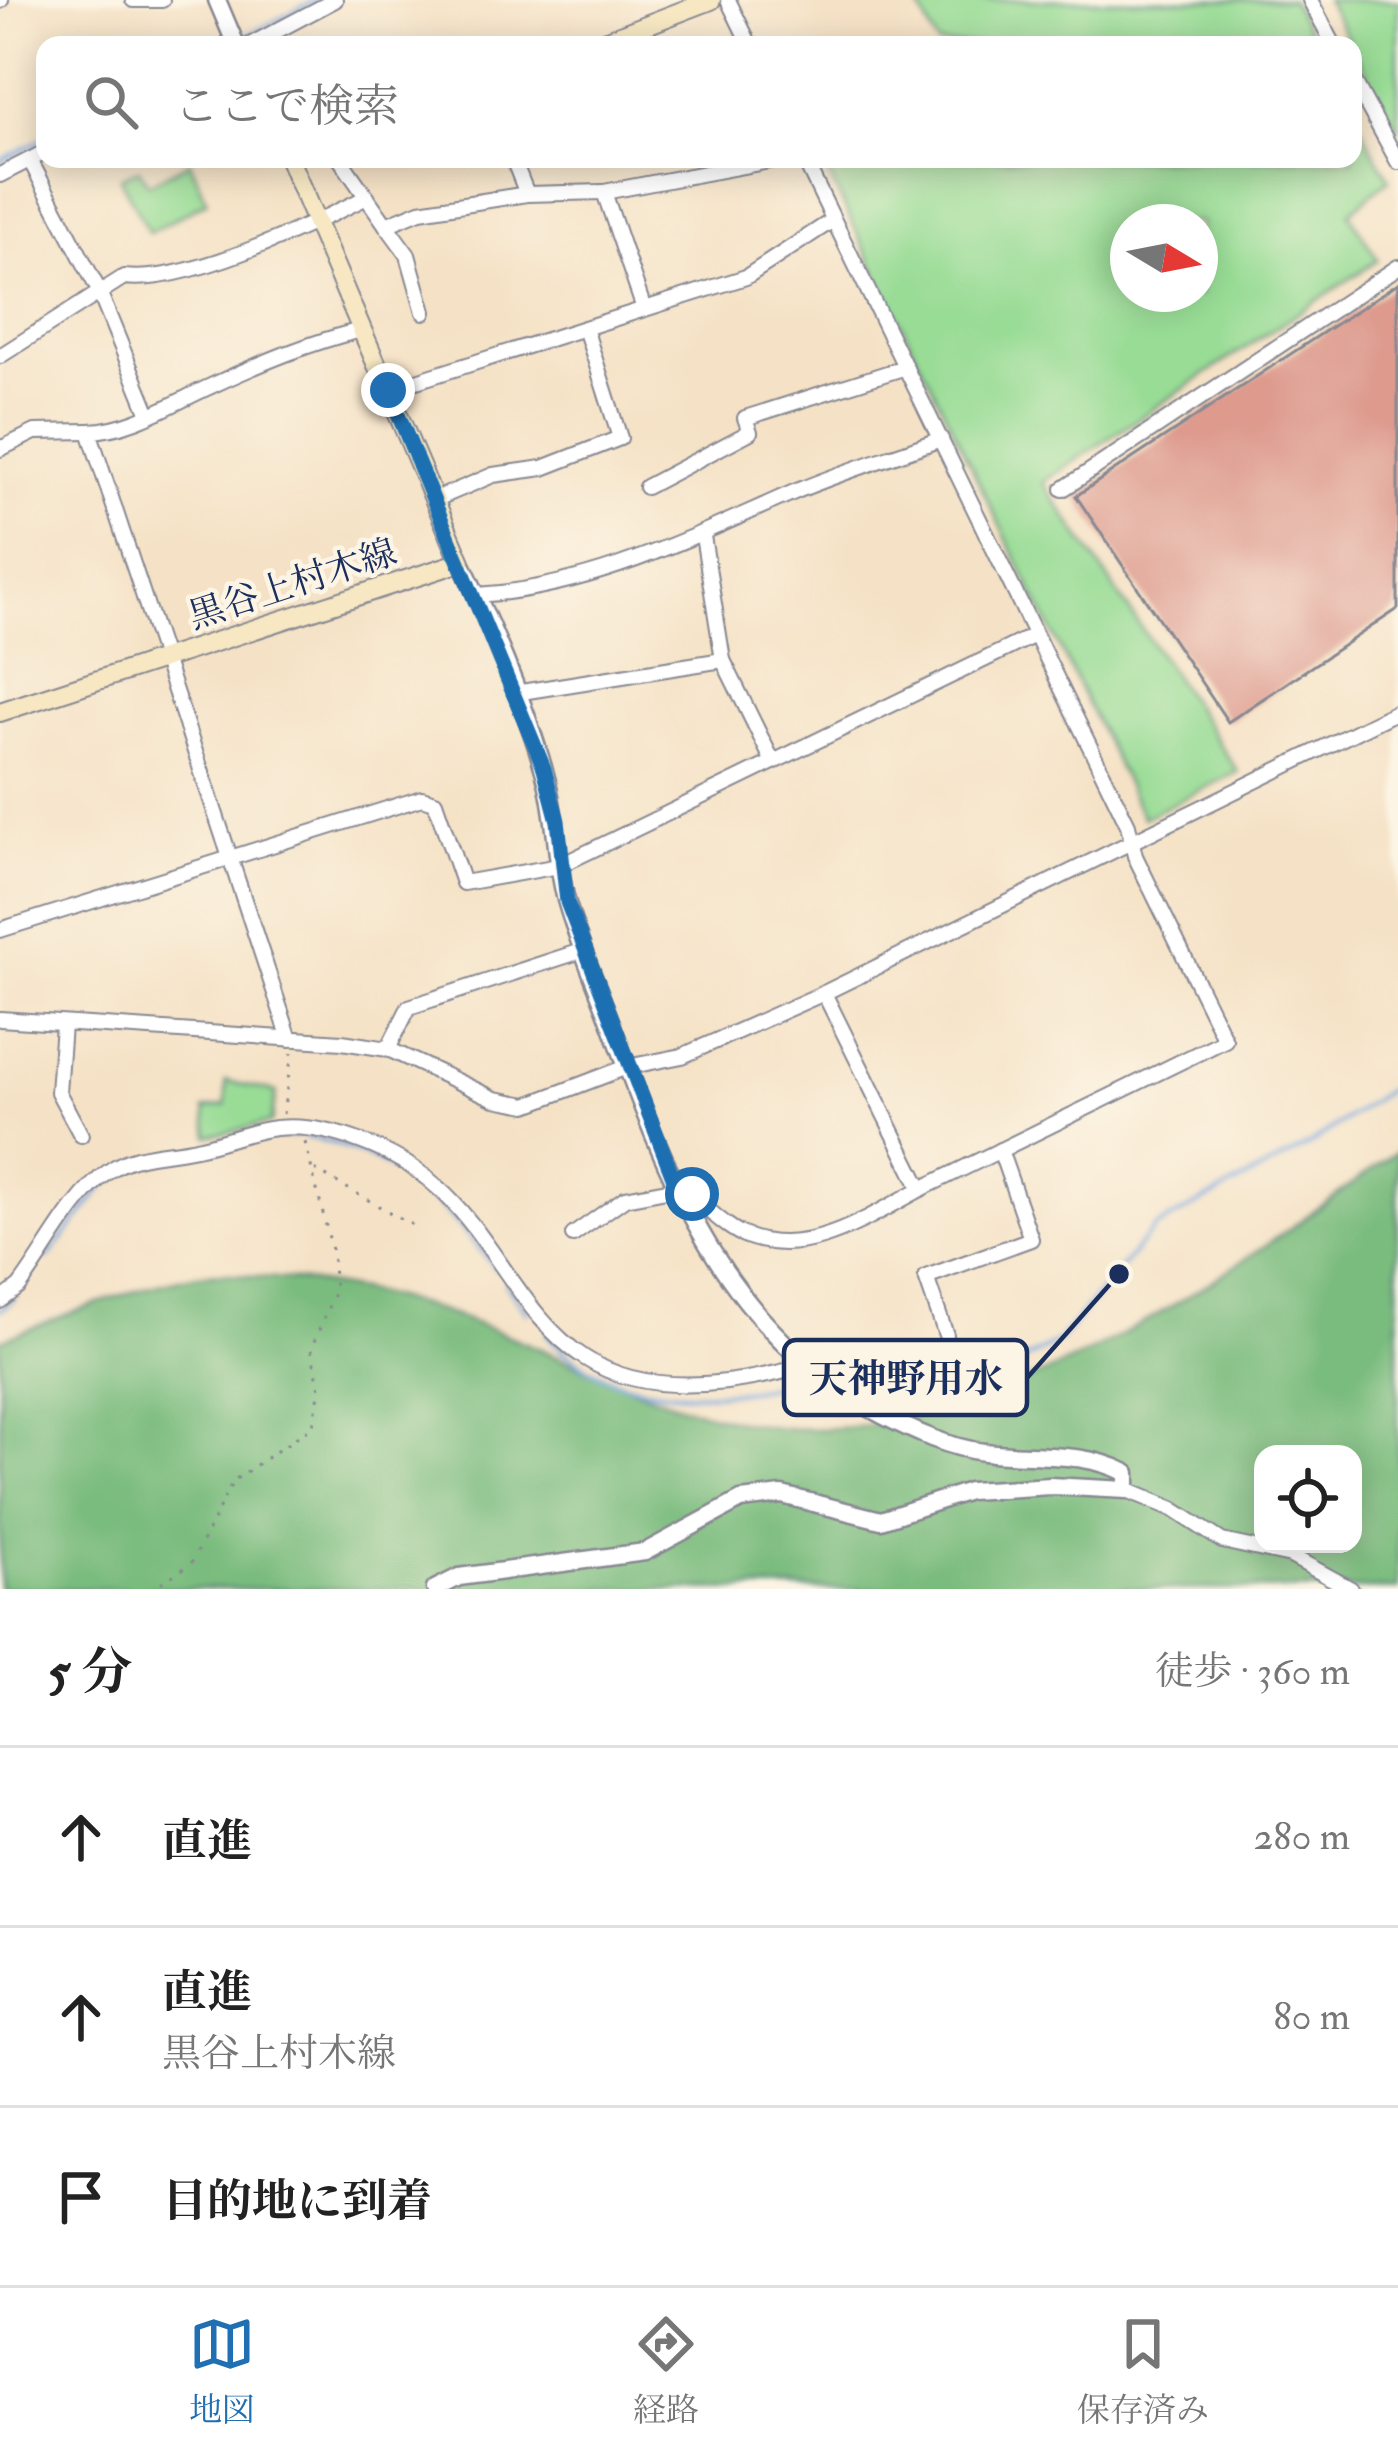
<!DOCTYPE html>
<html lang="ja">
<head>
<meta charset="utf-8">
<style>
	:root { --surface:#fff; --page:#f2f2f2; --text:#222; --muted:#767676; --line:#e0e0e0; --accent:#1f6fb2 }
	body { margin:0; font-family:"IM FELL Double Pica","Noto Serif JP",serif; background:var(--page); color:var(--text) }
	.controls { position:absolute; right:36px; bottom:36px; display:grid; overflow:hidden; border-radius:24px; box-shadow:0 6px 30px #0003 }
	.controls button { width:108px; height:108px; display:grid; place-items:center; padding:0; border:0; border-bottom:3px solid var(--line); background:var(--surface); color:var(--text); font:60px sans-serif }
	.compass { position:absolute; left:1110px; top:204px; width:108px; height:108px; border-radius:50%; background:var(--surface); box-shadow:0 6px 30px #0003; rotate:100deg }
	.stop { position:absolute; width:36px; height:36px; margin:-27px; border:9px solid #1f6fb2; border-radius:50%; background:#fff }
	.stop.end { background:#1f6fb2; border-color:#fff; box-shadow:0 3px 12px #0008 }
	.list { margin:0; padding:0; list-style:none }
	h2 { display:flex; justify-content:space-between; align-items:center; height:156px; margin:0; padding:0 48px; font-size:51px }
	h2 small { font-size:39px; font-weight:400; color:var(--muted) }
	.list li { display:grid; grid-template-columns:78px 1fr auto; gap:36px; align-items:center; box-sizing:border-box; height:180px; padding:0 48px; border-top:3px solid var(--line) }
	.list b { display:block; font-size:45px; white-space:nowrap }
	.list p { margin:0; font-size:39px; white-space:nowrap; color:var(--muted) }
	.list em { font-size:39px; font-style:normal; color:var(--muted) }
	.icon { flex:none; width:66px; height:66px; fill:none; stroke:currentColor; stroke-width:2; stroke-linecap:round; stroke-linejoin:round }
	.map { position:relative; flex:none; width:1398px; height:1589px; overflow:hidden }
	.search { position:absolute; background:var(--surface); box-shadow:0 6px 30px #0003; left:36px; right:36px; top:36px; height:132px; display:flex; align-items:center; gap:30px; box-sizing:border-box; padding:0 42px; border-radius:24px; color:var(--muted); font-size:45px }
	.sheet { height:696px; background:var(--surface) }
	nav { display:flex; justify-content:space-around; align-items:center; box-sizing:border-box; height:168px; border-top:3px solid var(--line); background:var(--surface); font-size:33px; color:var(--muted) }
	nav a { display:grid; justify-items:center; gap:6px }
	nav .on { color:var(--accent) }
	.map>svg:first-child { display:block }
	.green { fill:#98dc95; stroke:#5a867a; stroke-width:3; fill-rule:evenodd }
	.forest { fill:#7abc7e; stroke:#4a766e; stroke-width:3; fill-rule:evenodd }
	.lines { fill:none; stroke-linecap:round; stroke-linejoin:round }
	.stream { stroke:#71a5dd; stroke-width:4.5 }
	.building { fill:#dd9a8d }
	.minor-casing { stroke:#888892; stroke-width:18 }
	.tertiary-casing { stroke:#888892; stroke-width:21 }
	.secondary-casing { stroke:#888892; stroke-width:22 }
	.path { stroke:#888892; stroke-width:3; stroke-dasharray:3 9; stroke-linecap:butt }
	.minor { stroke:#fff; stroke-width:14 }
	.tertiary { stroke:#fff; stroke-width:16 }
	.secondary { stroke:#f7e8c3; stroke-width:18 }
	.route { stroke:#1f6fb2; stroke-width:15 }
	.labels { text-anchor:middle; stroke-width:9; stroke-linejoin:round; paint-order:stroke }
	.street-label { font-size:36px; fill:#1b2f5e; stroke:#fcf5e5 }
	.leader { fill:none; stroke:#1b2f5e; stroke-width:4.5 }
	.callout-dot { fill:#1b2f5e; stroke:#fcf5e5; stroke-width:4.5 }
	.callout { fill:#fcf5e5; stroke:#1b2f5e; stroke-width:4.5 }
	.callout-label { font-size:39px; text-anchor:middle; font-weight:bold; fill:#1b2f5e }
</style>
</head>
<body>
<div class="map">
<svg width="1398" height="1589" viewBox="0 0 1398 1589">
	<rect width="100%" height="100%" fill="#fcf5e5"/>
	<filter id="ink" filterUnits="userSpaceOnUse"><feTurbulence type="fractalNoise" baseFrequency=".00833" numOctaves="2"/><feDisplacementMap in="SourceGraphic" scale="24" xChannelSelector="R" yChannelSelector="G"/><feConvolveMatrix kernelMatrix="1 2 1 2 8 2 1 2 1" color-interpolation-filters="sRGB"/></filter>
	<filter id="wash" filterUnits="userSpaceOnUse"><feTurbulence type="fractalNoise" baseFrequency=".004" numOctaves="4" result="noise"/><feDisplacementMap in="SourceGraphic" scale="48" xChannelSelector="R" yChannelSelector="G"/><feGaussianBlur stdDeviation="2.7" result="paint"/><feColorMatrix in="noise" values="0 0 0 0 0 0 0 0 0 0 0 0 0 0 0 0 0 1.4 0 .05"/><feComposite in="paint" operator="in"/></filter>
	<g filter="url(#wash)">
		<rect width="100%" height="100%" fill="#f5e2c6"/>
		<g class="green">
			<path d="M916,0h375l25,45h-378z"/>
			<path d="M1326,0h72v130z"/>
			<path d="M1353,113l36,66 -40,34 29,47 -335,222 195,290 -95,46 -322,-659h532zM1128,222h72v72h-72z"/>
			<path d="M190,162l17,39 -58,32 -29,-55 19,-9 9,15z"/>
			<path d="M226,1081l50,11 -5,31 -62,13 -4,-27 21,-4z"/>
		</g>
		<path class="forest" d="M1398,1151v438h-1398v-249c65,-24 130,-52 198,-65 20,-4 43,1 63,2 110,7 196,36 296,79 79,35 172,75 260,73 210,-3 418,-160 581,-278zM1263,1454h90v90h-90z"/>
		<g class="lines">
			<g class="stream">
				<path d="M239,40l77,-40"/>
				<path d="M0,161l45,-23"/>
				<path d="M304,1136c87,16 139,65 192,133"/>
				<path d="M260,1137l35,-1"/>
				<path d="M161,1160l71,-15"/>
				<path d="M47,1258l59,-75 38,-21"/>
				<path d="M505,1283l22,29"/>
				<path d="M0,1310l14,-11"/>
				<path d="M547,1334c48,56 119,64 189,58 26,-3 47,-10 74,-8"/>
				<path d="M858,1379l69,16 38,-3 94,-51 95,-113 155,-83 89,-62"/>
			</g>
		</g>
		<g id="blocks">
			<path class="building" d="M1398,283v326l-170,113 -152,-226z"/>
		</g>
	</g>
	<g filter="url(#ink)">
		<use href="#blocks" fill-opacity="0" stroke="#888892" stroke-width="3"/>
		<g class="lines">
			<defs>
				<g id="minor">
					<path d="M133,0h29"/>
					<path d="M728,0l22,45"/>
					<path d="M1310,0l24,45"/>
					<path d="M0,1l1,-1"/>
					<path d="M250,45l85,-45"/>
					<path d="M1353,79l45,83"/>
					<path d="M340,159l46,66 34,-14 107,-17"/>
					<path d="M513,159l14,35 77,-2"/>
					<path d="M804,159l324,666 7,31 90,184 -304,149"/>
					<path d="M30,160l68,129 51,125"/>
					<path d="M0,175l45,-23"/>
					<path d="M386,225l22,30 16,57"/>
					<path d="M644,309l-40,-117 176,-33"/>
					<path d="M0,356l124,-79c61,8 185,-51 243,-80"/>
					<path d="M388,390l358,-113 87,-57"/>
					<path d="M0,449l35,-17 54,-1"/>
					<path d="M646,487l104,-55 -5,-14 161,-51"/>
					<path d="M1063,489l335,-222"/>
					<path d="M434,500l59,-25 50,-7 77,-30 -35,-110"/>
					<path d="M703,536l20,124 50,102"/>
					<path d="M477,595c114,-7 212,-57 315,-102 49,-21 100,-36 149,-54"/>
					<path d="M515,693l208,-33"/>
					<path d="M0,930l422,-132 13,4 28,81 96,-17 476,-231"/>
					<path d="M0,1019l342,23 46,7 107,50 32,6 100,-38 55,-11 142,-63 574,-282"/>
					<path d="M63,1025l-5,67 23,43"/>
					<path d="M290,1039l-201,-608c42,-1 84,-28 122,-45 50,-23 97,-43 150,-56"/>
					<path d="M388,1049l21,-42 175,-57"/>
					<path d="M573,1235l52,-37 52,-10c25,12 44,38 69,48 63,24 121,-19 175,-47l-97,-196"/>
					<path d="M0,1301l19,-14c27,-35 53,-90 90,-116 27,-19 56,-16 87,-23 27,-5 52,-17 80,-20 52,-6 122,23 160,58 57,49 86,132 149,172 64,42 156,26 223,7"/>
					<path d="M946,1335l-20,-58 105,-38 -31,-89"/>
					<path d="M1127,1490l46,19 49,32 69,15 60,33"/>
				</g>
				<g id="tertiary">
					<path d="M217,0l19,45"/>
					<path d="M435,1589l24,-12 186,-25 96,-52 41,-5 99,25 88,-29 81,-5 77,4v-17c-45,-23 -94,-15 -143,-21 -35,-4 -71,-21 -102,-37 -153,-83 -209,-223 -266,-378 -16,-45 -37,-91 -50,-137 -11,-42 -9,-84 -21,-126 -20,-71 -52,-145 -84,-212"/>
				</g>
				<g id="secondary">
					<path d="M594,45l117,-45"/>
					<path d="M0,712l461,-150 -172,-403"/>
				</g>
			</defs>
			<use href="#minor" class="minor-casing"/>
			<use href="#tertiary" class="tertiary-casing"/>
			<use href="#secondary" class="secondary-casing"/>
			<g class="path">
				<path d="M283,1114l9,-61"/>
				<path d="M315,1170l99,56"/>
				<path d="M151,1589l40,-25 42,-83 80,-55 7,-37 -9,-40 24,-58 -3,-41 -27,-108"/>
			</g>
			<use href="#minor" class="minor"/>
			<use href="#tertiary" class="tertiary"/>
			<use href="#secondary" class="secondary"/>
		</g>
	</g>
	<g class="lines" filter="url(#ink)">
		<path class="route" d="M388,390l156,378 14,53 9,81 110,285 15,7"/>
	</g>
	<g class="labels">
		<g class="street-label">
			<text transform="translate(292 583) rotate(-18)" y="13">黒谷上村木線</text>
		</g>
	</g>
	<path class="leader" d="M1119 1274L1027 1378"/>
	<circle class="callout-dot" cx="1119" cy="1274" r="12"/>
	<rect class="callout" x="784" y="1340" width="243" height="75" rx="12"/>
	<g class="callout-label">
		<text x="906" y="1392">天神野用水</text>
	</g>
</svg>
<div class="controls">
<button><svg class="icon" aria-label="locate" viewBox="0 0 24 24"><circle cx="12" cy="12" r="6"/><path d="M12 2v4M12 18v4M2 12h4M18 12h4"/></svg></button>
</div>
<svg class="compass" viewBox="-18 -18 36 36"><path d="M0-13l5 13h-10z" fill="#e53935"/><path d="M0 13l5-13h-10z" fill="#767676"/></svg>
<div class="stop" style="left:692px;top:1194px"></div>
<div class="stop end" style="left:388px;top:390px"></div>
<div class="search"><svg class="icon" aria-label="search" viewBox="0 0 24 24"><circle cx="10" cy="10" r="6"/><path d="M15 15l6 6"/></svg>ここで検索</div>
</div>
<section class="sheet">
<h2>5 分<small>徒歩 · 360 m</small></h2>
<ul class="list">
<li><svg class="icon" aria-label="ahead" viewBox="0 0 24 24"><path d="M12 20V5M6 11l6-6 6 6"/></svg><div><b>直進</b></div><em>280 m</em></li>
<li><svg class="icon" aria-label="ahead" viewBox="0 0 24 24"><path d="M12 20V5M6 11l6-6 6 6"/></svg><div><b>直進</b><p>黒谷上村木線</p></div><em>80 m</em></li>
<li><svg class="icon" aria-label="arrive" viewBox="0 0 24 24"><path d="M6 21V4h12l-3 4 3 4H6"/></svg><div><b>目的地に到着</b></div></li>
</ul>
</section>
<nav>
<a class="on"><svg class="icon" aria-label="map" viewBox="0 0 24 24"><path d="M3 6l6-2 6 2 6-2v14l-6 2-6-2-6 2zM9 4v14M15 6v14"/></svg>地図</a>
<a><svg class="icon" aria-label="directions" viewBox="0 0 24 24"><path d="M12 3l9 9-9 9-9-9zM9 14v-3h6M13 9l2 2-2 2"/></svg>経路</a>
<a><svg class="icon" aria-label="saved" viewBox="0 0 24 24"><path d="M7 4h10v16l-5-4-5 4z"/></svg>保存済み</a>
</nav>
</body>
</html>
